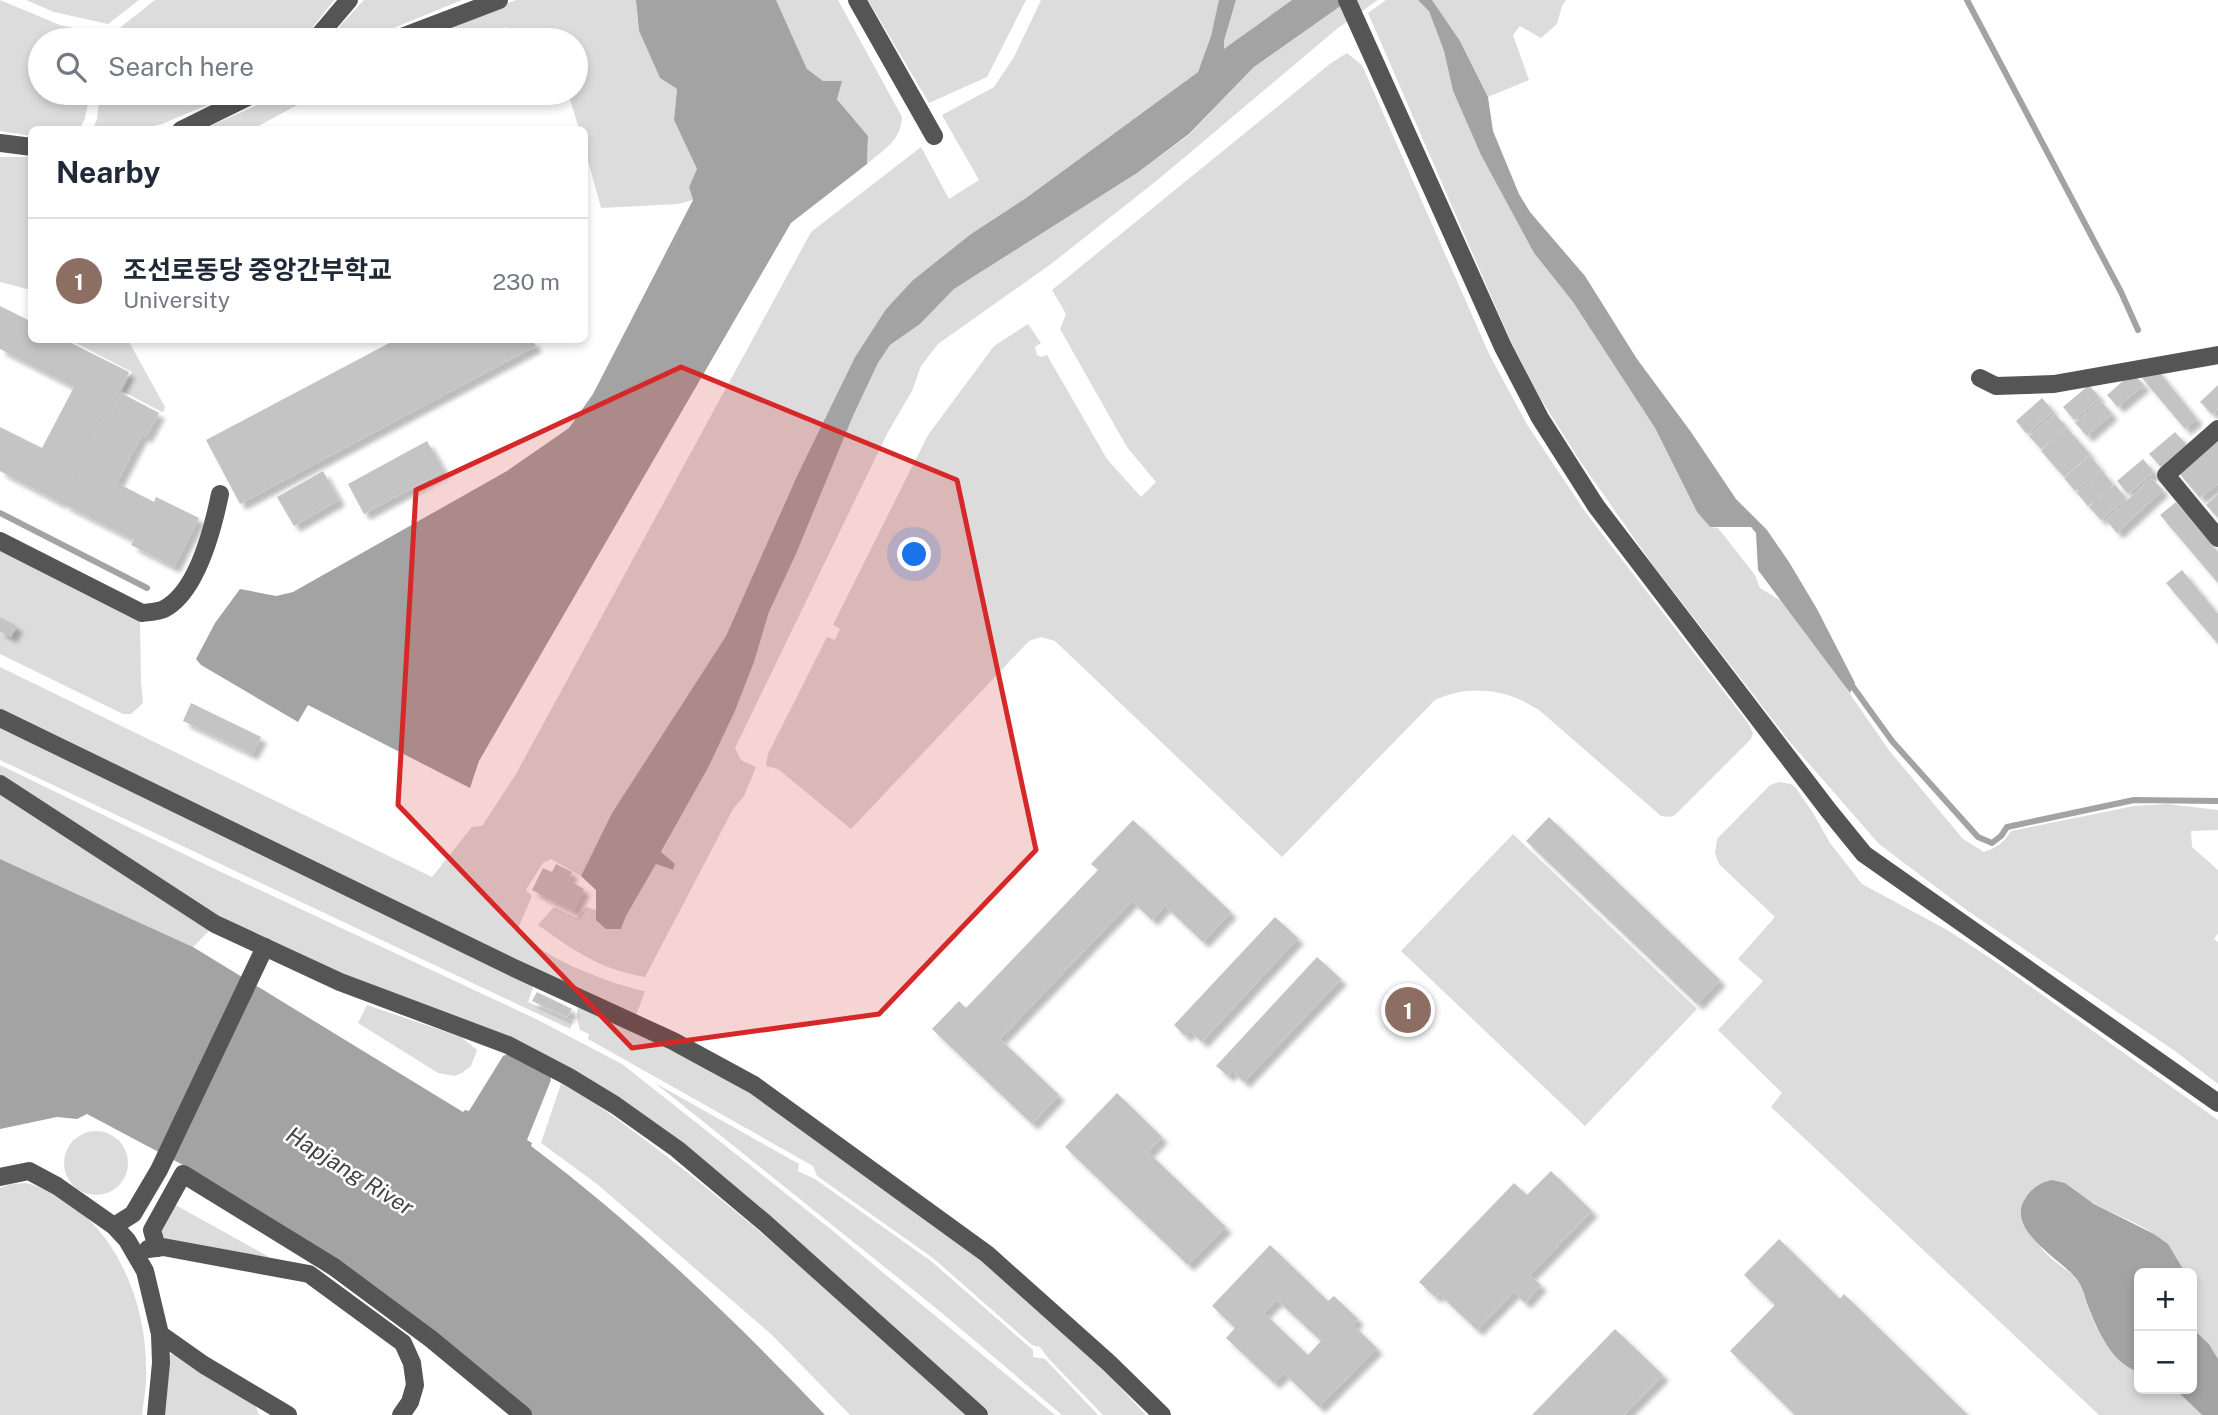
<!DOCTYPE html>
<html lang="en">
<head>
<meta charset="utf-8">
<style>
	:root { --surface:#fff; --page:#f6f6f7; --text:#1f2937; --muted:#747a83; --line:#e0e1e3; --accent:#000 }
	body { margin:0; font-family:"Public Sans","Noto Sans KR",sans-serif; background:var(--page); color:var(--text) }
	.controls { position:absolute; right:21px; bottom:21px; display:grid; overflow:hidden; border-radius:10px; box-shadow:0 4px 10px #0003 }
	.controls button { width:63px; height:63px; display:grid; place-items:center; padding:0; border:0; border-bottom:2px solid var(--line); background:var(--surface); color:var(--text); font:35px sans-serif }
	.you { position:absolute; left:915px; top:555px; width:24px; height:24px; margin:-18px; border:5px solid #fff; border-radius:50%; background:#1a73e8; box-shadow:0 0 0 10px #1a73e833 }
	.badge { display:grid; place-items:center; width:46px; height:46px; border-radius:50%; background:var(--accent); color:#fff; font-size:23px; font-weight:700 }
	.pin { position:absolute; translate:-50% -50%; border:4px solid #fff; box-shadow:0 2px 7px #0006 }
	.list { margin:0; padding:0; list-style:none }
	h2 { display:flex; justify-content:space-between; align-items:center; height:91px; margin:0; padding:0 28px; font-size:30px }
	h2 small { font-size:23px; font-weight:400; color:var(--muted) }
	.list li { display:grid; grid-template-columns:46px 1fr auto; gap:21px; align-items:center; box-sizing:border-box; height:126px; padding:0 28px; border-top:2px solid var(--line) }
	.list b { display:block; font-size:26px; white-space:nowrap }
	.list p { margin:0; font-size:23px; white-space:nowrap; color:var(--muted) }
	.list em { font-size:23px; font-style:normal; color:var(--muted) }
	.icon { flex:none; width:38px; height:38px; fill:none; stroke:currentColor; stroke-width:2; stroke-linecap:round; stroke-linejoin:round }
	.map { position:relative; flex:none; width:2218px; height:1415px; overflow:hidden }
	.search { position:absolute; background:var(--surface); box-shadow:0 4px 10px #0003; left:28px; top:28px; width:560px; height:77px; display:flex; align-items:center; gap:18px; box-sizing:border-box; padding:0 24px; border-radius:38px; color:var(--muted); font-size:26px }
	.panel { position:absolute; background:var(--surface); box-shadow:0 4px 10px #0003; left:28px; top:126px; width:560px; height:217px; border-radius:10px }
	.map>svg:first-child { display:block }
	.green { fill:#dcdcdc }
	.water { fill:#a3a3a3 }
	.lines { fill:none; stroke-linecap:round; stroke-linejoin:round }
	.stream { stroke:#a3a3a3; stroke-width:6 }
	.building { fill:#c4c4c4; fill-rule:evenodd; filter:url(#shadow) }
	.minor { stroke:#555; stroke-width:18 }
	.marked { fill:#d62828; fill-opacity:0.2; stroke:#d62828; stroke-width:5; stroke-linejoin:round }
	.labels { text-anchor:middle; stroke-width:5; stroke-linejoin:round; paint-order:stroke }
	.water-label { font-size:23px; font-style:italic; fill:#444; stroke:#fff }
</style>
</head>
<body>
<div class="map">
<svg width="2218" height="1415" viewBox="0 0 2218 1415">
	<defs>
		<filter id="shadow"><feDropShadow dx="6" dy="6" stdDeviation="2" flood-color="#0004"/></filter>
	</defs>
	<rect width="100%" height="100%" fill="#fff"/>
	<g class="green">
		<path d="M0,0l60,25 44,10 -2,5h-62v53h50l-5,25 -5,11 -48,1 -1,6 -31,-5z"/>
		<path d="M26,0h113l-31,24 -54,-12z"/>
		<path d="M155,0h179l-31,40h-192l11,-14z"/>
		<path d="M364,0h98l-98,40h-30l6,-14z"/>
		<path d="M516,0h120l3,31 21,47 17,11 -3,31 23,49 -8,18 4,13 -15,4 -77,4 -16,-58 -1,-20 -5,-1 -11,-36h8v-53h-54l-16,-13 -37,13h-58z"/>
		<path d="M776,0h62l64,117c-1,24 -18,32 -35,47l1,-28 -45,-55 -16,-12z"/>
		<path d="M868,0h158l-39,77 -58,26z"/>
		<path d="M1041,0h178v4l-8,32 -13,36 -172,126 -55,36 -58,46 -27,29 -31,48 -58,119 -71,160 -114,177 -31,63 -30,-17 -8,4 -17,27 6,6 -13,30c9,28 97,60 126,65l-10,27 -635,-307v-44l432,210 40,-50 10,-1 34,-52 295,-542 110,-85 28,52 30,-19 -37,-65 52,-28 20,-30z"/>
		<path d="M1236,0h56l-68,50v-9z"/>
		<path d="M1349,0h29l-40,28 -178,150 -109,86 -113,80 -17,22 -9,25 -24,41 -153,316 6,12 15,7 -12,29 -11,13 -88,168c-45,-8 -71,-26 -107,-52l16,-18 23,11 9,-11 10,3v10l25,9 5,-13 30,-52 17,6 2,-6 -14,-11 47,-85 27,-57 19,-49 15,-50 27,-58 57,-138 25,-53 12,-18 30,-21 34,-35 183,-116 52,-38 65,-68z"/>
		<path d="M1386,0h32l11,10 15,41 9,40 28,64 53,98 39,49 82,126 42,84 13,15 8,1 37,47 5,13 23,14 27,34 78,113 75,90 21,13c13,-5 19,-8 27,-21l123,-25 33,-2 51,6v20l-27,1 1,16 26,23v63l-4,6 4,3v142l-43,-33 -210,-142 -86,-65 -90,-103 -136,-176 -73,-104 -41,-65 -28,-54 -143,-329z"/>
		<path d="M1432,0h134l-4,6 -5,18 -16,14 -21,-12 -7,9 16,45 -41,17 -28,-56z"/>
		<path d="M1347,53l15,12 128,291 38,70 58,87 162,210 5,10 -2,6 -76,76 -5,2 -9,-1 -122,-106c-33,-21 -68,-26 -104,-10l-153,157 -227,-216 -14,-4 -12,4 -178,188 -73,-60 -12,-3 2,-12 59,-117 8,3 5,-11 -7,-4 95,-190 66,-89 34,-22 13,19 -6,4 2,8 4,2 6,-2 60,104 34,38 15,-15 -29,-35 -67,-118 6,-15 -14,-24 279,-227z"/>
		<path d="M100,93h136l-74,31 -20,5h-49l4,-10z"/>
		<path d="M285,93h34l-66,36h-50z"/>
		<path d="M0,157h31v133l-31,-8z"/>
		<path d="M70,340h58l37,67 -1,4 -2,1 -40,-21 10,-19z"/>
		<path d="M0,549l140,70 1,63 2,21 -12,11h-8l-123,-60z"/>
		<path d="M0,726l534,259 -6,17 45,20 -3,7 -570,-269z"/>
		<path d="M0,765l219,106 317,148 86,45 206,163 227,188h-66l-34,-32 -336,-281 -275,-124 -133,-63 -211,-137z"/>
		<path d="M1779,782l12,2 5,4 17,25 17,30 32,41 87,47 50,33 219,156v239l-9,-15 -17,-16v-55h-7c-20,-44 -48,-47 -88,-68 -11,-6 -22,-15 -32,-22l-40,15c-9,20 12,48 27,61 8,7 18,12 25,21 6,9 9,20 12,30 9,23 25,55 50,62v17h36l27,26h-103l-328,-308 11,-14 -64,-63 45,-49 -25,-22 37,-42 -56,-53 -4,-11 2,-14 53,-54z"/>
		<path d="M0,790l213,137 -20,20 -193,-88z"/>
		<path d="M1513,834l184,175 -112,117 -184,-175z"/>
		<path d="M367,1005l94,32 16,13 -6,16 -9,7 -8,3 -16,-3 -80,-50z"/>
		<path d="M578,1005l47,21 122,64 195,139 99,81 62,59 43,46h-43l-55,-57 -8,-11 -8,-2 -99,-87 -116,-82 -4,-10 -225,-127 1,-5 -9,-4 -3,-12z"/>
		<path d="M562,1081c95,63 182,136 268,211 46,40 94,80 139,123h-119l-79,-81 -174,-150 -56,-41z"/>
		<path d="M655,1083l144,81 -1,7 17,8 116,82 102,89v7l12,2 53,56h-36l-120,-102z"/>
		<circle cx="96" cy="1163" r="32"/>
		<path d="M26,1183c79,21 120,107 120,184 1,16 -2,32 -4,48h-142v-227l11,-4z"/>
		<path d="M172,1203l97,54 -4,3 -106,-20 -3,-11z"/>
		<path d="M173,1354l82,50 4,11h-95l5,-60z"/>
	</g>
	<g class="water">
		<path d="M636,0h140l31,69 16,12h19l-5,18 31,37 -1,28 -76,59 -312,538 -9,27 -162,-83 -10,17 -97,-57 -5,-6 19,-36 25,-34 36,7 17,-4 214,-121 62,-43 24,-34 100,-194 -4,-13 8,-18 -23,-49 3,-31 -17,-11 -21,-47z"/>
		<path d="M1219,0h17l-12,41v8l68,-49h57l-95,67 -65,67 -52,39 -183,116 -34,35 -30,21 -12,18 -25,53 -57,138 -27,58 -15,50 -19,49 -27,57 -47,84 14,12 -2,6 -17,-6 -30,52 -5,13h-15l-10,-9v-30l-15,-14 31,-63 114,-177 71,-160 58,-119 31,-48 27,-29 58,-46 55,-36 172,-126 13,-36z"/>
		<path d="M1418,0h14l28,41 28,56 5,34 26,63 11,18 55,64 52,83 54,73 45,67 31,31 22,32 28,47 38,74 -5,10 -92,-123 -2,-37 -5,-6h-41l-13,-15 -42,-84 -82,-126 -39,-49 -53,-98 -28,-64 -9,-40 -15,-40z"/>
		<path d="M0,859l193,88 270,165 2,-2 4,1 34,-55 9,-4 37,19 2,9 -24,60 5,3 -1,3c105,79 203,173 294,269h-294l-346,-249 -98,-52 -10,5 -20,-2 -57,12z"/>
		<path d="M2052,1180l13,3 29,21 60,30 14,10 17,28 -46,1v99c-25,-7 -40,-38 -49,-61 -4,-9 -6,-21 -12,-30 -14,-21 -75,-50 -52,-84 6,-9 15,-15 26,-17z"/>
		<path d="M2192,1328l17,16 9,15v56h-16l-27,-26h17z"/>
	</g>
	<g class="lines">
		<g class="stream">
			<path d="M1967,0l154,292 17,38"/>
			<path d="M0,513l147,75"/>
			<path d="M1848,680l44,61 86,96 14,6 9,-7 6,-9 127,-27 84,1"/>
		</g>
	</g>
	<g class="building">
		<path d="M0,306l32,16v18h33l64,32 -68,131 -61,-32v-44l42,21 32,-61 -74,-38z"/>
		<path d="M395,340h137l4,6 -296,158 -34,-64z"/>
		<path d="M2155,367l42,52 -12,10 -43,-51z"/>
		<path d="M2132,373l12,12 -26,22 -11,-12z"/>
		<path d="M2089,385l11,13 -26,22 -11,-13z"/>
		<path d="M2218,385v24l-6,5 -12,-12z"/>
		<path d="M121,393l38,20 -13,24 -4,-2 -25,48 37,19 2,-5 43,21 -25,49 -43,-22 3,-5 -71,-36z"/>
		<path d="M2042,398l11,13 -26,23 -11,-13z"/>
		<path d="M2101,401l11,13 -25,22 -12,-13z"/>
		<path d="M2055,414l11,12 -25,23 -12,-13z"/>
		<path d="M2067,428l23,26 -26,23 -23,-26z"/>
		<path d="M2175,432l11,12 -25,23 -12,-13z"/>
		<path d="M427,441l17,30 -80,43 -16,-30z"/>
		<path d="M2218,441v43l-18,14 -22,-26z"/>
		<path d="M2090,456l11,13 -26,22 -11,-13z"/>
		<path d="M2143,459l11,13 -26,22 -11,-13z"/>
		<path d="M323,471l16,29 -45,26 -17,-29z"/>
		<path d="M2102,471l11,13 -25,22 -11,-13z"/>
		<path d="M2151,478l12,12 -46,43 -11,-13z"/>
		<path d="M2115,485l11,13 -25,22 -12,-13z"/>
		<path d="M2218,494v24l-12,-13z"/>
		<path d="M2176,502l42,50v31l-58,-68z"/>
		<path d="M2182,570l36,44v30l-52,-61z"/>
		<path d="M0,617l17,9 -6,11 -11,-6z"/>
		<path d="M191,703l70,34 -9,17 -69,-33z"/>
		<path d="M1549,817l171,163 -23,24 -171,-163z"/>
		<path d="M1133,820l98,92 -28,30 -38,-36 -13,14 -20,-19 -132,138 59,56 -27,29 -100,-95 27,-28 7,7 132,-138 -7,-6z"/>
		<path d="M556,864l16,8 -4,8 16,9 -11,22 -41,-21 11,-22 9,4z"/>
		<path d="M1275,917l23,21 -96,104 -12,-11 -5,5 -11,-11z"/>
		<path d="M1317,957l24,22 -97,103 -12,-11 -4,5 -12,-10z"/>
		<path d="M537,992l35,17 -5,8 -35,-16z"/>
		<path d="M1117,1093l45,44 -14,15 78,75 -38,38 -123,-118z"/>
		<path d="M1551,1171l41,40 -62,64 11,10 -16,18 -11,-11 -37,38 -38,-36 -4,3 -16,-15 95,-99 13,12z"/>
		<path d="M1779,1239l61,60 4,-5 124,121h-173l-65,-64 45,-46 -31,-30z"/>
		<path d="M1270,1245l58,56 6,-5 24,23 -5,6 24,23 -58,59 -35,-34 -10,10 -48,-45 9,-10 -23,-22zM1277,1300l44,41 -13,14 -44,-42z"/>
		<path d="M1615,1329l48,46 -39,40h-92z"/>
	</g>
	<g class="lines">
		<g class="minor">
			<path d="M857,0l77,136"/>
			<path d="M1347,0l156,347 37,71 56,88 233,305 35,43 354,249"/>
			<path d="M315,40l34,-40"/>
			<path d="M394,40l105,-40"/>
			<path d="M181,130l75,-37"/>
			<path d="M0,143l32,4"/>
			<path d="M1980,378l16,8 58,-2 164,-29"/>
			<path d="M2218,429l-52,46 52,63"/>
			<path d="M0,541l142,72c7,-1 16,-1 22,-4 33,-17 49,-81 56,-115"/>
			<path d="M0,718l514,250 159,73 81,44 233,169 122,109 53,52"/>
			<path d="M0,784l215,140 125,58 168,63 61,32 46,28 62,44 88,74 214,192"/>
			<path d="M0,1177l29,-6 28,15 57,40 13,14 18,31 15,63 44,31 84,50"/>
			<path d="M114,1226l19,-12 26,-44 106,-223"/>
			<path d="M157,1248l-5,-18 31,-56 151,93 97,72 92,76"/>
			<path d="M148,1249l15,-2 146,27 94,69 9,20 3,22 -5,17 -9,13"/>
			<path d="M156,1415l5,-52 -1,-29"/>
		</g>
	</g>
	<path class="marked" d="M681,367l276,113 79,370 -157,164 -247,34 -234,-243 18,-315z"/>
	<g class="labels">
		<g class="water-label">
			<text transform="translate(350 1171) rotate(32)" y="8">Hapjang River</text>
		</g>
	</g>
</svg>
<div class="controls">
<button>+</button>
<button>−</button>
</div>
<div class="you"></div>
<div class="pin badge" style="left:1408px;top:1010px;background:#8d6e63">1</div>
<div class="search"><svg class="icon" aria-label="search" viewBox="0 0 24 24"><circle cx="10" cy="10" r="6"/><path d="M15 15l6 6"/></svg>Search here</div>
<section class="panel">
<h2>Nearby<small></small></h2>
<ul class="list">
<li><span class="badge" style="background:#8d6e63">1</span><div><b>조선로동당 중앙간부학교</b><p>University</p></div><em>230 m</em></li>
</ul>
</section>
</div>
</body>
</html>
